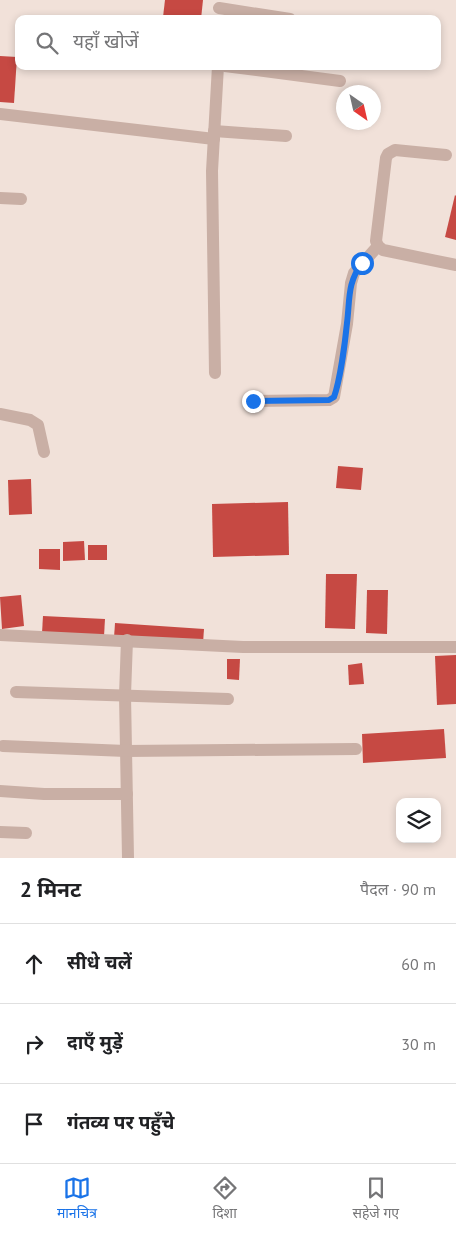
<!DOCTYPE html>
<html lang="hi">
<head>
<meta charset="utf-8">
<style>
	:root { --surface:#fff; --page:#f2f2f2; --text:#202124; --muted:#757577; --line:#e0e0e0; --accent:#1a73e8 }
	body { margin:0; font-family:"PT Sans","Noto Sans Devanagari",sans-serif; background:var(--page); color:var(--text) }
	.controls { position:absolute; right:15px; bottom:15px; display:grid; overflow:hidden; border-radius:10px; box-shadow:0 2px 8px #0003 }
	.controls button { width:45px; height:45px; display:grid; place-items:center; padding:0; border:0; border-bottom:1px solid var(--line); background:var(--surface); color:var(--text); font:25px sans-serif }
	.compass { position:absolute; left:336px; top:85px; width:45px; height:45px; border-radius:50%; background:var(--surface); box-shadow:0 2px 8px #0003; rotate:146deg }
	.stop { position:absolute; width:15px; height:15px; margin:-11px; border:4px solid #1a73e8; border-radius:50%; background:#fff }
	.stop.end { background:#1a73e8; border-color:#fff; box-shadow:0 1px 5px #0008 }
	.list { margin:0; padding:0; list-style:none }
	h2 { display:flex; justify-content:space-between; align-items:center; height:65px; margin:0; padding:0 20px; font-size:21px }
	h2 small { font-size:16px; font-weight:400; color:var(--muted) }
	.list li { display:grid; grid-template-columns:32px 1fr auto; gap:15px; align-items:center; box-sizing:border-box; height:80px; padding:0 20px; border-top:1px solid var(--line) }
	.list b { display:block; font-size:19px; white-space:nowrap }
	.list em { font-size:16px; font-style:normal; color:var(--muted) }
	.icon { flex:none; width:28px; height:28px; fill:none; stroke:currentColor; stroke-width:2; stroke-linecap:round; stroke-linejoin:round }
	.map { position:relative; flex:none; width:456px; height:858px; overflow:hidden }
	.search { position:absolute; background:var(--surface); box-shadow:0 2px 8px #0003; left:15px; right:15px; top:15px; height:55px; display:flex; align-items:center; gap:12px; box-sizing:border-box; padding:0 18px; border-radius:10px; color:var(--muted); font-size:19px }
	.sheet { height:305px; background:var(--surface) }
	nav { display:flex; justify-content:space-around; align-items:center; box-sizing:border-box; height:70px; border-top:1px solid var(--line); background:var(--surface); font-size:14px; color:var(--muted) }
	nav a { display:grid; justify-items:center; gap:2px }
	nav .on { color:var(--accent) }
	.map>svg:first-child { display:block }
	.building { fill:#c64943 }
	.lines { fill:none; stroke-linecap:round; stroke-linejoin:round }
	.street { stroke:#c9afa5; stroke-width:12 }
	.route { stroke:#1a73e8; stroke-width:6 }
</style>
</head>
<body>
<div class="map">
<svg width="456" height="858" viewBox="0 0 456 858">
	<rect width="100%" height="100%" fill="#f1e1d9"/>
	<g class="building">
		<path d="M165,0h38l-2,19 -38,-2z"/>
		<path d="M0,56l17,1 -3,46 -14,-1z"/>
		<path d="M455,195l1,1v44l-11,-3z"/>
		<path d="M338,466l25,2 -2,22 -25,-2z"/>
		<path d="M31,479l1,35 -23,1 -1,-35z"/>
		<path d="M288,502l1,53 -76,2 -1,-53z"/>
		<path d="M84,541l1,19 -22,1v-19z"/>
		<rect x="88" y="545" width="19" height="15"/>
		<path d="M39,549h21v21l-21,-1z"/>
		<path d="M326,574h31l-2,55 -30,-1z"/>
		<path d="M367,590h21l-1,44 -21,-1z"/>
		<path d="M21,595l3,31 -22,3 -2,-32z"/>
		<path d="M43,616l62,3 -1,17 -62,-3z"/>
		<path d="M115,623l89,6 -1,14 -89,-5z"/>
		<path d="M456,655v49l-19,1 -2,-49z"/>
		<path d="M227,659h13l-1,21 -12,-1z"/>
		<path d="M362,663l2,21 -15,1 -1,-20z"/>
		<path d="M444,729l2,29 -83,5 -1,-29z"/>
	</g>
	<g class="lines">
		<g class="street">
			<path d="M219,8l71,11"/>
			<path d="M225,66l115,15"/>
			<path d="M0,114l214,25"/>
			<path d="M214,131l72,5"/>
			<path d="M446,155l-51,-5 -7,4 -2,4 -10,83 2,5 5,4 73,15"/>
			<path d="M0,198l21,1"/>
			<path d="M215,373l-3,-202 6,-105"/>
			<path d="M253,401l76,-1 5,-3 13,-73 4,-41 3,-10 24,-27"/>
			<path d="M0,414l30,6 8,5 6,27"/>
			<path d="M0,635l243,12h213"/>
			<path d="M127,640l-2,55 3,163"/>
			<path d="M16,692l212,7"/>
			<path d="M3,746l123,5 230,-2"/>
			<path d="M0,791l44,3h83"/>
			<path d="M0,832l26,1"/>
		</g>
	</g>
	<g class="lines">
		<path class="route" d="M253,401l76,-1 5,-3c6,-17 11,-54 13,-74 3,-23 0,-40 15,-60"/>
	</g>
</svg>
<div class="controls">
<button><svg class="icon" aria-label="layers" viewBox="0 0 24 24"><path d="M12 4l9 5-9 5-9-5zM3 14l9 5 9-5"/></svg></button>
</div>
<svg class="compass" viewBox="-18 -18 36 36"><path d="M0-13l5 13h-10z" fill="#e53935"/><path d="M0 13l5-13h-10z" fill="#757577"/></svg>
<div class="stop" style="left:362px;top:263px"></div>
<div class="stop end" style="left:253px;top:401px"></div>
<div class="search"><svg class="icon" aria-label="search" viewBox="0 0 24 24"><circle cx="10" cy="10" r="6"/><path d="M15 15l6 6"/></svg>यहाँ खोजें</div>
</div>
<section class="sheet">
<h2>2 मिनट<small>पैदल · 90 m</small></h2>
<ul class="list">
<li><svg class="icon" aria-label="ahead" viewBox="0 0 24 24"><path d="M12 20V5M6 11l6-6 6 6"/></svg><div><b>सीधे चलें</b></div><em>60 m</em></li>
<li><svg class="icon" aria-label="right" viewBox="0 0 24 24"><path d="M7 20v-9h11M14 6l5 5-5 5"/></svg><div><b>दाएँ मुड़ें</b></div><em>30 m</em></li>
<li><svg class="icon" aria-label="arrive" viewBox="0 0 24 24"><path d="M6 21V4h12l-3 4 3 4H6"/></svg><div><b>गंतव्य पर पहुँचे</b></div></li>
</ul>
</section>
<nav>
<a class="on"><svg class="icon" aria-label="map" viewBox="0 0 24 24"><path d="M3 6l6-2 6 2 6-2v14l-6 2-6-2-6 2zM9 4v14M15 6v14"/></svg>मानचित्र</a>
<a><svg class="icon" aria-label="directions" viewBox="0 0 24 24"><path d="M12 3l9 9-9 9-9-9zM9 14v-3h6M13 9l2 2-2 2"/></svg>दिशा</a>
<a><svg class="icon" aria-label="saved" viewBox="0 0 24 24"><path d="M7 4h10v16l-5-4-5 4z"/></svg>सहेजे गए</a>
</nav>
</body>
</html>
